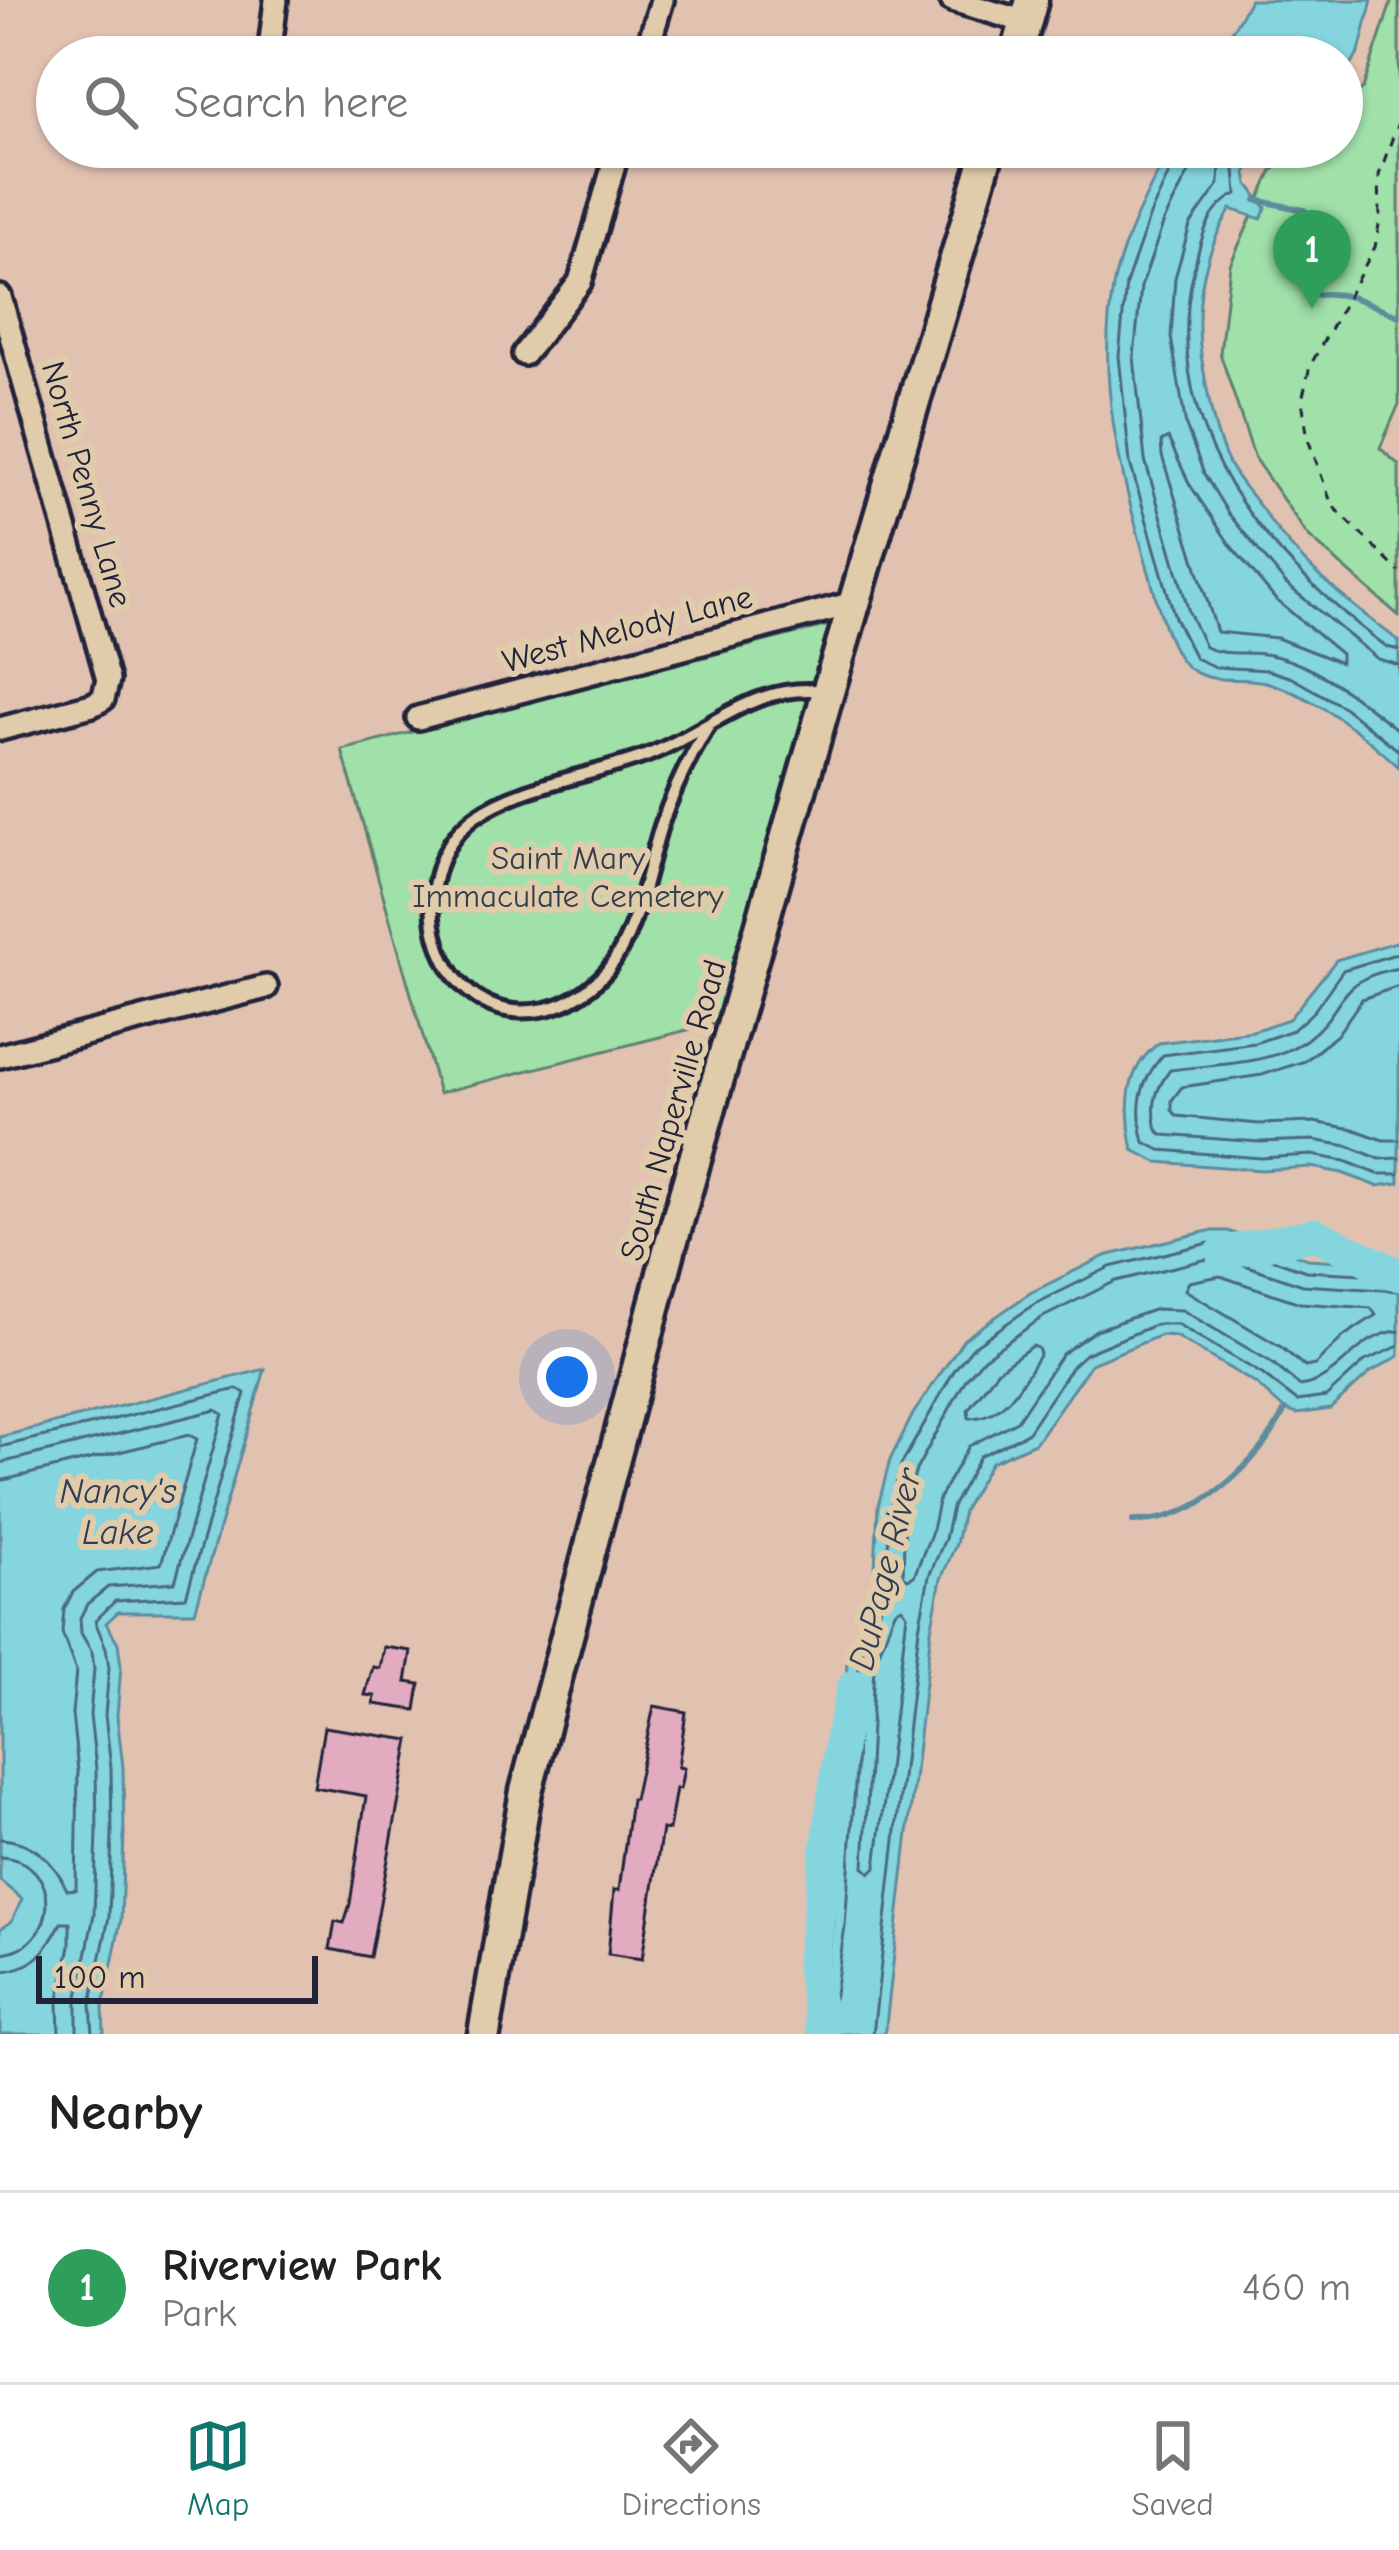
<!DOCTYPE html>
<html lang="en">
<head>
<meta charset="utf-8">
<style>
	:root { --surface:#fff; --page:#f6f6f6; --text:#202124; --muted:#757577; --line:#e0e0e0; --accent:#0f766e }
	body { margin:0; font-family:"Comic Neue",sans-serif; background:var(--page); color:var(--text) }
	.scale { position:absolute; left:36px; bottom:30px; width:282px; box-sizing:border-box; padding-left:12px; border:6px solid #22223b; border-top:0; font-size:33px; line-height:42px; white-space:nowrap; color:#22223b; -webkit-text-stroke:9px #e0ccaa; paint-order:stroke }
	.you { position:absolute; left:567px; top:1377px; width:42px; height:42px; margin:-30px; border:9px solid #fff; border-radius:50%; background:#1a73e8; box-shadow:0 0 0 18px #1a73e833 }
	.badge { display:grid; place-items:center; width:78px; height:78px; border-radius:50%; background:var(--accent); color:#fff; font-size:39px; font-weight:700 }
	.pin { position:absolute; translate:-50% -99px; filter:drop-shadow(0 3px 6px #0008) }
	.pin::after { content:''; position:absolute; top:63px; width:42px; height:36px; background:inherit; clip-path:polygon(0 0,100% 0,50% 100%) }
	.list { margin:0; padding:0; list-style:none }
	h2 { display:flex; justify-content:space-between; align-items:center; height:156px; margin:0; padding:0 48px; font-size:51px }
	h2 small { font-size:39px; font-weight:400; color:var(--muted) }
	.list li { display:grid; grid-template-columns:78px 1fr auto; gap:36px; align-items:center; box-sizing:border-box; height:192px; padding:0 48px; border-top:3px solid var(--line) }
	.list b { display:block; font-size:45px; white-space:nowrap }
	.list p { margin:0; font-size:39px; white-space:nowrap; color:var(--muted) }
	.list em { font-size:39px; font-style:normal; color:var(--muted) }
	.icon { flex:none; width:66px; height:66px; fill:none; stroke:currentColor; stroke-width:2; stroke-linecap:round; stroke-linejoin:round }
	.map { position:relative; flex:none; width:1399px; height:2034px; overflow:hidden }
	.search { position:absolute; background:var(--surface); box-shadow:0 3px 9px #0004; left:36px; right:36px; top:36px; height:132px; display:flex; align-items:center; gap:30px; box-sizing:border-box; padding:0 42px; border-radius:66px; color:var(--muted); font-size:45px }
	.sheet { height:348px; background:var(--surface) }
	nav { display:flex; justify-content:space-around; align-items:center; box-sizing:border-box; height:168px; border-top:3px solid var(--line); background:var(--surface); font-size:33px; color:var(--muted) }
	nav a { display:grid; justify-items:center; gap:6px }
	nav .on { color:var(--accent) }
	.map>svg:first-child { display:block }
	.green { fill:#a0e0a9; stroke:#618172; stroke-width:3 }
	.water { fill:#85d5df; stroke:#5d8d9d; stroke-width:3 }
	.lines { fill:none; stroke-linecap:round; stroke-linejoin:round }
	.shore { stroke:#4a6a7d; stroke-width:3 }
	.stream { stroke:#5d8d9d; stroke-width:6 }
	.river { stroke:#85d5df; stroke-width:33 }
	.building { fill:#e2abc0; stroke:#22223b; stroke-width:3 }
	.lane-casing { stroke:#22223b; stroke-width:20 }
	.street-casing { stroke:#22223b; stroke-width:30 }
	.secondary-casing { stroke:#22223b; stroke-width:39 }
	.path { stroke:#22223b; stroke-width:3; stroke-dasharray:9 9; stroke-linecap:butt }
	.lane { stroke:#e0ccaa; stroke-width:10 }
	.street { stroke:#e0ccaa; stroke-width:21 }
	.secondary { stroke:#e0ccaa; stroke-width:30 }
	.labels { text-anchor:middle; stroke-width:12; stroke-linejoin:round; paint-order:stroke }
	.street-label { font-size:33px; fill:#22223b; stroke:#e0ccaa }
	.park-label { font-size:33px; fill:#353e4c; stroke:#e0ccaa }
	.water-label { font-size:36px; font-style:italic; fill:#313d54; stroke:#e0ccaa }
</style>
</head>
<body>
<div class="map">
<svg width="1399" height="2034" viewBox="0 0 1399 2034">
	<rect width="100%" height="100%" fill="#e1c2b1"/>
	<filter id="ink" filterUnits="userSpaceOnUse"><feTurbulence type="fractalNoise" baseFrequency=".00833" numOctaves="2"/><feDisplacementMap in="SourceGraphic" scale="24" xChannelSelector="R" yChannelSelector="G"/><feConvolveMatrix kernelMatrix="1 2 1 2 8 2 1 2 1" color-interpolation-filters="sRGB"/></filter>
	<g filter="url(#ink)">
		<g class="green">
			<path d="M1392,0h7v404l-19,44 19,17v151l-91,-80 -53,-77 -35,-106 10,-88 42,-94 26,-24h44v-40l21,-19z"/>
			<path d="M829,625l-114,398 -276,70 -97,-343z"/>
		</g>
		<g class="water">
			<path d="M1250,0h122l-13,52 -17,30v-25h-125z"/>
			<path d="M1171,147h98l-6,9 -8,2 -9,15 2,11 18,24 -5,11 -30,-10c-30,47 -38,103 -28,158 6,33 11,66 26,97 9,17 22,30 32,44 36,54 86,94 138,133v126c-37,-34 -81,-69 -130,-84 -26,-8 -55,3 -79,-14 -23,-16 -34,-74 -42,-100 -27,-94 -53,-190 -34,-287 10,-47 36,-93 57,-135z"/>
			<path d="M1399,941v242l-22,3 -35,-13 -31,-6 -49,3 -105,-8 -24,-12c-8,-40 -10,-80 26,-107l94,-12 36,-12 47,-59z"/>
			<path d="M1208,1231h20l80,28 91,6v91l-28,16 -41,37 -33,5 -12,-4 -29,-26 -81,-48 -14,-1 -70,29 -56,79 -44,19 -28,49 -7,33 -15,35 -10,51 -46,404h-68l16,-109 11,-154 3,-113 27,-69 4,-83 12,-46 23,-46 51,-75 66,-46 75,-37z"/>
			<path d="M265,1369l-70,243h-77l-12,11 12,20 3,23 -4,50 6,51 1,66 -3,87 -18,87 1,27h-104v-105l12,-8 10,-22 -22,-18v-444z"/>
		</g>
		<g class="lines">
			<g class="shore">
				<path d="M1181,147l-31,68 -24,69 -7,72 11,107 45,155 20,40 20,9 52,3 25,8 53,30 54,43"/>
				<path d="M1196,147l-2,15 -30,59 -23,66 -7,70 11,103 44,152 16,35c21,10 43,3 65,8 48,10 91,46 129,76"/>
				<path d="M1230,147l-10,18 -1,19 -29,41 -15,53 -4,59 15,89 18,48 24,39 58,71 92,75 21,6"/>
				<path d="M1250,147l-15,22 2,25c-30,14 -36,45 -43,75 -37,164 71,287 193,378l12,3"/>
				<path d="M1168,438l22,47 41,61 44,53 66,55v9l-64,-25 -60,-6 -55,-176 -1,-14z"/>
				<path d="M1399,953l-56,17 -29,41 -21,19 -38,13 -92,12c-24,27 -28,52 -19,87l16,8 101,8 51,-3 33,6 33,13h21"/>
				<path d="M1399,968c-67,12 -50,39 -92,71 -36,27 -95,25 -137,31 -15,20 -19,35 -13,60l6,5 97,7 53,-2 35,6 32,13 19,-1"/>
				<path d="M1399,986l-37,13 -25,36 -32,26 -43,14 -80,12 -10,13v10l5,6 82,8 55,-2 39,7 30,11h16"/>
				<path d="M1220,1276l80,27 71,5 5,7 -32,21 -29,29 -10,2 -24,-20 -96,-57 4,-8z"/>
				<path d="M1399,1291l-96,-6 -79,-27h-12l-96,23 -73,36 -59,41 -18,21 -50,91 -11,40 -2,66 5,3 6,-3 17,-42 8,-36 30,-52 48,-25 45,-67 34,-24 60,-21 26,1 89,52 29,24c42,-6 55,-52 99,-55"/>
				<path d="M1032,1346l6,2 2,6c-18,28 -34,64 -71,64l-1,-8 30,-40z"/>
				<path d="M0,1447l237,-58 8,4 -59,204 -71,4 -20,20 11,27 3,20 -4,47 6,53 1,65 -3,84 -18,87 2,30"/>
				<path d="M0,1463l216,-53 7,4 -48,168 -67,5 -21,17 -7,14 1,15 11,19 2,17 -4,46 6,54 1,64 -3,81 -17,88v32"/>
				<path d="M0,1481l189,-46 8,4 -36,125 -64,8 -24,20 -9,17 -2,24 14,38 -4,43 6,57 -2,118 -9,1c-12,-29 -36,-50 -67,-51"/>
				<path d="M902,1607l5,7 -31,253 -6,6 -6,-6 10,-202 21,-54z"/>
				<path d="M0,1857c66,4 59,93 0,96"/>
				<path d="M0,1971c33,-1 47,-21 61,-48h9v23l-12,58 1,30"/>
				<path d="M829,2034l16,-108 11,-155 3,-110 27,-69 4,-84 11,-43 54,-96 18,-22 62,-43 75,-37 99,-24h17l80,28 93,5"/>
				<path d="M873,2034l46,-406 10,-52 16,-37 7,-32 28,-51 47,-23 45,-67 13,-12 72,-30h20l85,50 35,27 29,-4 39,-36 34,-15"/>
			</g>
			<g class="stream">
				<path d="M1256,200l48,10 13,15 -3,16 -15,19 7,23 12,12c30,-5 55,11 81,21"/>
				<path d="M1133,1521c62,3 127,-58 152,-111"/>
			</g>
			<g class="river">
				<path d="M1222,1253l93,-19 84,41"/>
				<path d="M824,2034l-12,-68 30,-232 12,-48"/>
			</g>
		</g>
		<g class="building">
			<path d="M384,1647l27,4 -5,31 14,2 -4,26 -42,-6 1,-8 -10,-1 8,-28 7,1z"/>
			<path d="M654,1706l32,6 -8,55 6,1 -4,21 -4,-1 -7,42 -7,-1 -20,130 -34,-5 6,-64h5l12,-91h3z"/>
			<path d="M324,1727l86,13 -40,217 -40,-8 5,-28 9,2 6,-19 16,-108 -52,-9z"/>
		</g>
		<g class="lines">
			<defs>
				<path id="lane" d="M708,727c-19,31 -35,64 -47,99 -15,46 -23,106 -54,145 -16,18 -37,33 -61,38 -112,24 -152,-134 -70,-193 46,-32 120,-41 172,-61 62,-24 106,-73 176,-64"/>
				<g id="street">
					<path d="M952,0l74,22"/>
					<path d="M269,57l7,-57"/>
					<path d="M645,57l17,-57"/>
					<path d="M0,297l108,383 -5,19 -11,6 -92,24"/>
					<path d="M524,354l56,-72 39,-135"/>
					<path d="M418,718l436,-115"/>
					<path d="M0,1056l266,-69"/>
				</g>
				<g id="secondary">
					<path d="M1016,57l16,-57"/>
					<path d="M484,2034l42,-243 144,-544 158,-555 161,-545"/>
				</g>
			</defs>
			<use href="#lane" class="lane-casing"/>
			<use href="#street" class="street-casing"/>
			<use href="#secondary" class="secondary-casing"/>
			<path class="path" d="M1399,120l-20,55 1,44 -5,28 -65,119 -8,34 6,39 24,66 67,67"/>
			<use href="#lane" class="lane"/>
			<use href="#street" class="street"/>
			<use href="#secondary" class="secondary"/>
		</g>
	</g>
	<g class="labels">
		<g class="street-label">
			<text transform="translate(88 484) rotate(74)" y="12">North Penny Lane</text>
			<text transform="translate(627 628) rotate(-15)" y="12">West Melody Lane</text>
			<text transform="translate(672 1110) rotate(-74)" y="12">South Naperville Road</text>
		</g>
		<g class="park-label">
			<text x="568" y="869">Saint Mary<tspan x="568" dy="38">Immaculate Cemetery</tspan></text>
		</g>
		<g class="water-label">
			<text x="118" y="1503">Nancy's<tspan x="118" dy="41">Lake</tspan></text>
			<text transform="translate(884 1569) rotate(-76)" y="13">DuPage River</text>
		</g>
	</g>
</svg>
<div class="scale">100 m</div>
<div class="you"></div>
<div class="pin badge" style="left:1312px;top:309px;background:#2e9e5b">1</div>
<div class="search"><svg class="icon" aria-label="search" viewBox="0 0 24 24"><circle cx="10" cy="10" r="6"/><path d="M15 15l6 6"/></svg>Search here</div>
</div>
<section class="sheet">
<h2>Nearby<small></small></h2>
<ul class="list">
<li><span class="badge" style="background:#2e9e5b">1</span><div><b>Riverview Park</b><p>Park</p></div><em>460 m</em></li>
</ul>
</section>
<nav>
<a class="on"><svg class="icon" aria-label="map" viewBox="0 0 24 24"><path d="M3 6l6-2 6 2 6-2v14l-6 2-6-2-6 2zM9 4v14M15 6v14"/></svg>Map</a>
<a><svg class="icon" aria-label="directions" viewBox="0 0 24 24"><path d="M12 3l9 9-9 9-9-9zM9 14v-3h6M13 9l2 2-2 2"/></svg>Directions</a>
<a><svg class="icon" aria-label="saved" viewBox="0 0 24 24"><path d="M7 4h10v16l-5-4-5 4z"/></svg>Saved</a>
</nav>
</body>
</html>
